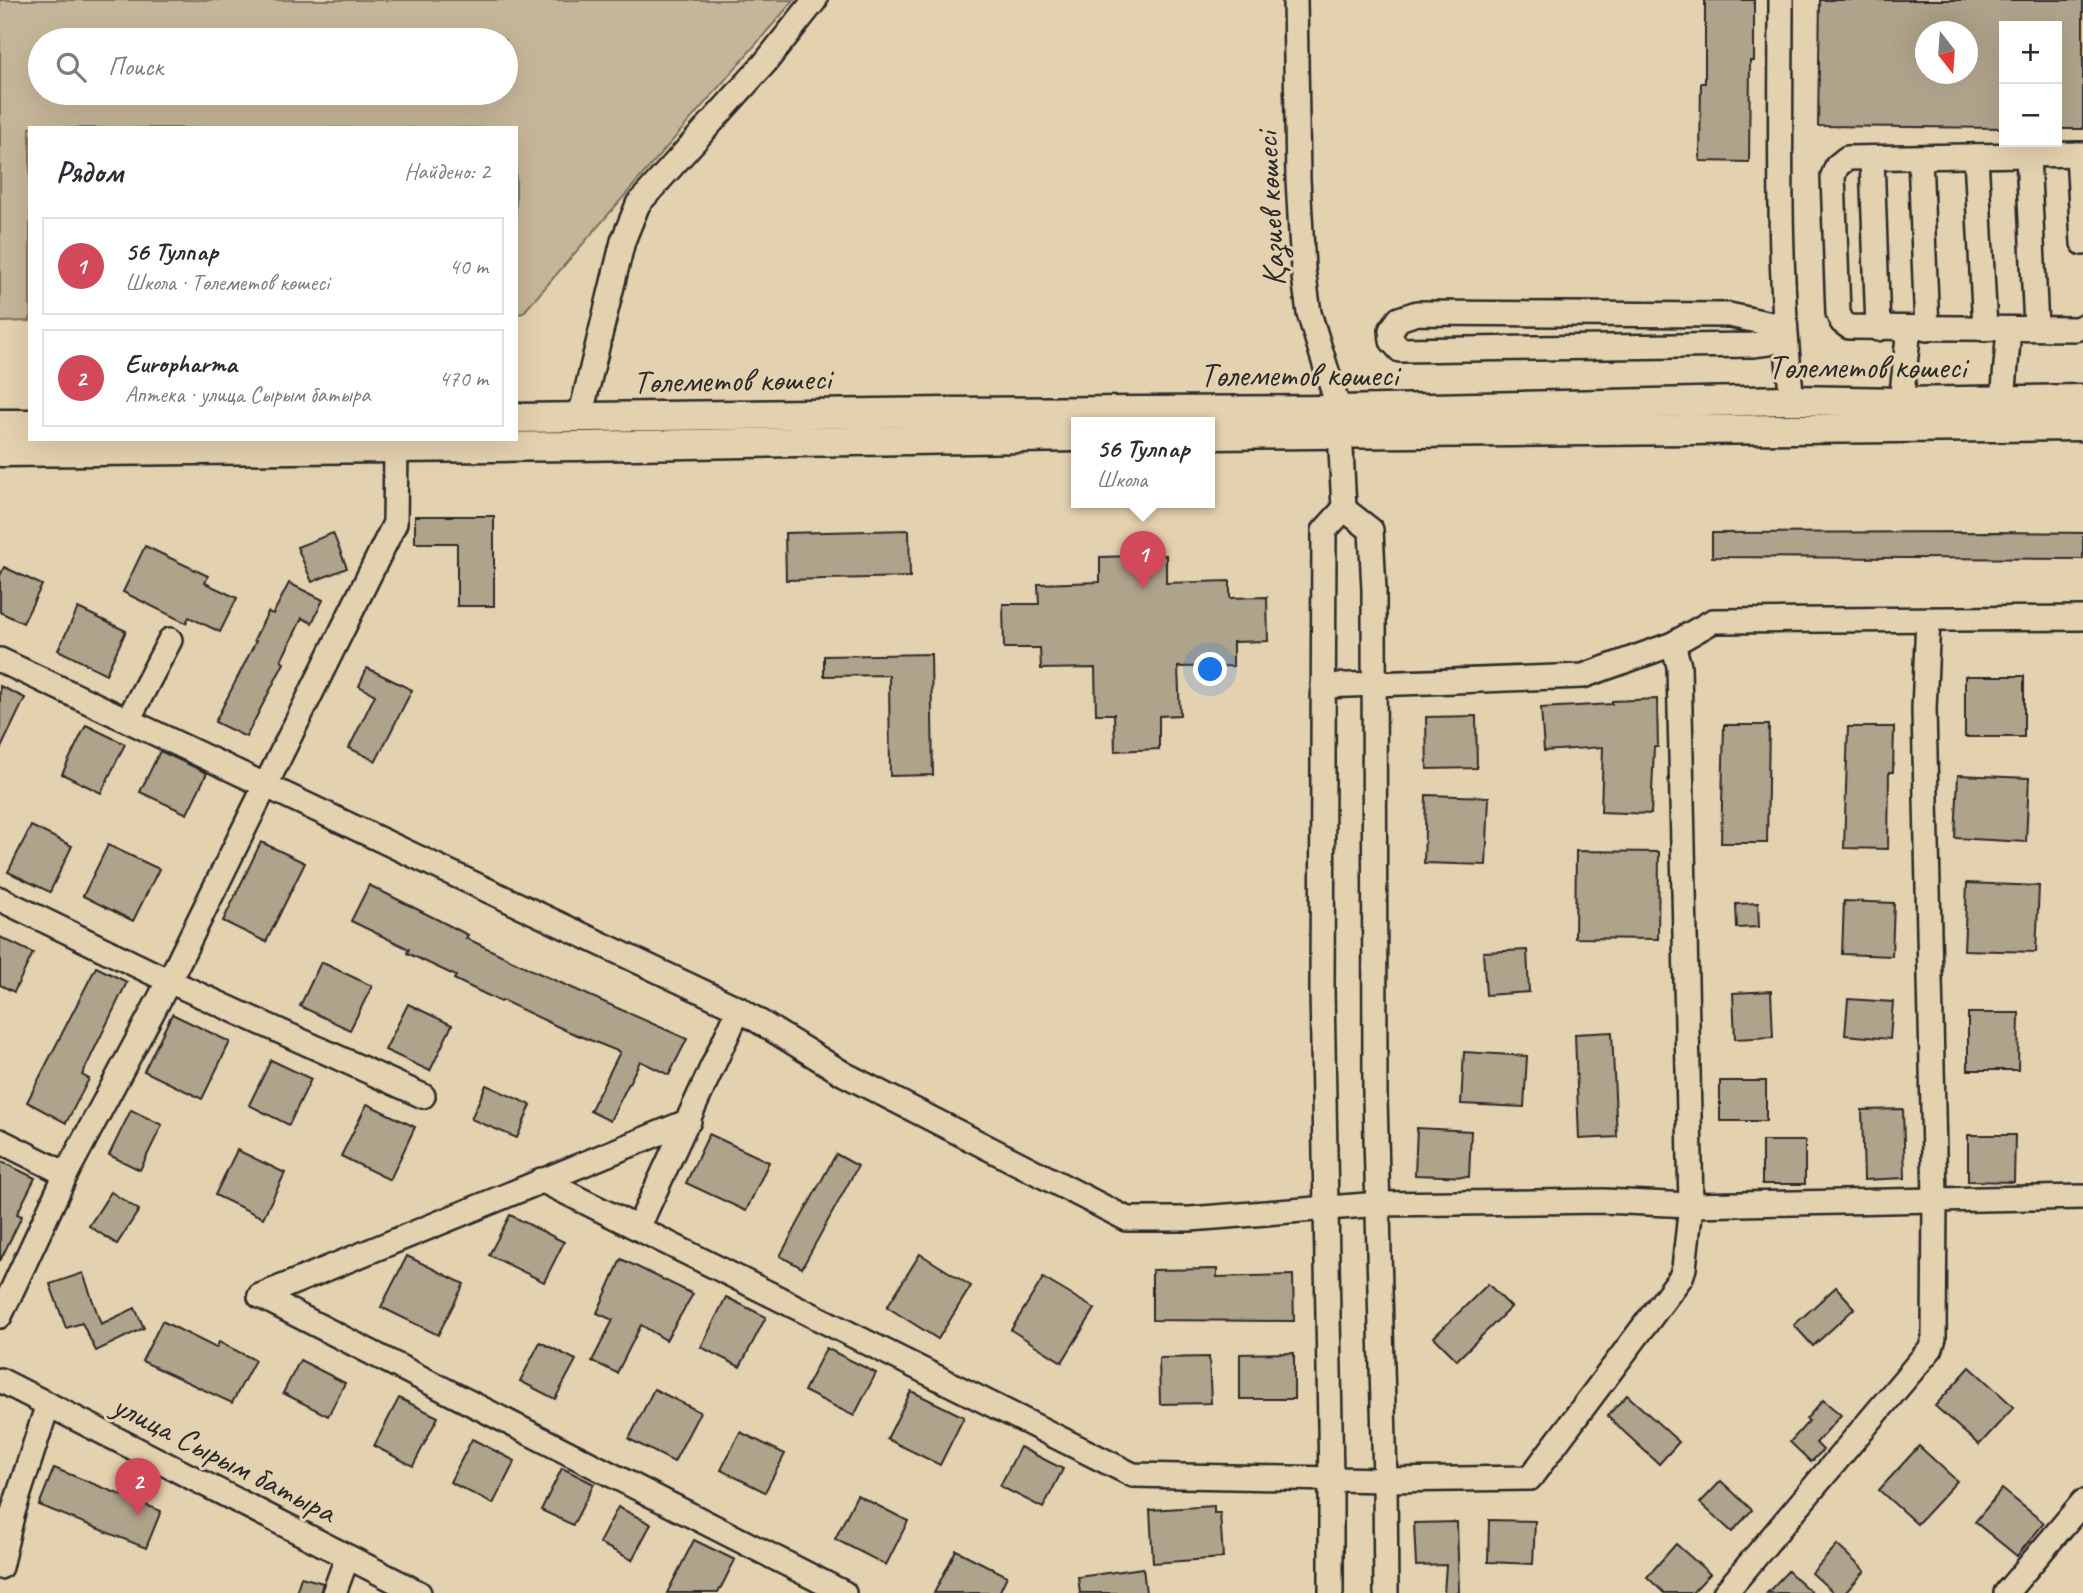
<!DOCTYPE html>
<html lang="ru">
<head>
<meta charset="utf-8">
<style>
	:root { --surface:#fff; --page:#f7f7f7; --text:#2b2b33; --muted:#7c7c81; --line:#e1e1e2; --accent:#d1495b }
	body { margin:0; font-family:Caveat,sans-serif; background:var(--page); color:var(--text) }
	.controls { position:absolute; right:21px; top:21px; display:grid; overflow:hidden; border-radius:0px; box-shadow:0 7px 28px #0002 }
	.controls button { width:63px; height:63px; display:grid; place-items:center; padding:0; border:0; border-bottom:2px solid var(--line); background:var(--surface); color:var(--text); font:35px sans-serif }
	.compass { position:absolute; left:1915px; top:21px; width:63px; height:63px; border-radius:50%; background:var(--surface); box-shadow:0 7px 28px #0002; rotate:163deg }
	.you { position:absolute; left:1211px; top:670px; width:24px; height:24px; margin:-18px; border:5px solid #fff; border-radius:50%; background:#1a73e8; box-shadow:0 0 0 10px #1a73e833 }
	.badge { display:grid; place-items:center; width:46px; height:46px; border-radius:50%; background:var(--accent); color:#fff; font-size:23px; font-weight:700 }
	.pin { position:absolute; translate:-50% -58px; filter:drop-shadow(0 2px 4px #0008) }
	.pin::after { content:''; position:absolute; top:37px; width:24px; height:21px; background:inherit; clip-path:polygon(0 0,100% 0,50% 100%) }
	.popup { position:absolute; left:1071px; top:417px; width:144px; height:91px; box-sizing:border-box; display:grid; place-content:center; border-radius:0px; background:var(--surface); filter:drop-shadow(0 2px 5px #0005); font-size:23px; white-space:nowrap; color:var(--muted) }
	.popup b { font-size:26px; color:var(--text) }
	.popup::after { content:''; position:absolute; left:50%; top:100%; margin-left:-14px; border:14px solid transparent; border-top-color:var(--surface) }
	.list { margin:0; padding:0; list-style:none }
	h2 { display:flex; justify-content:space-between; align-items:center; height:91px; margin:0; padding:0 28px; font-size:30px }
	h2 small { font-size:23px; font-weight:400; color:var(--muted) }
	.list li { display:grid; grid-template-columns:46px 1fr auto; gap:21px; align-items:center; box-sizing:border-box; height:98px; margin:0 14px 14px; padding:0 14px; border:2px solid var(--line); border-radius:0px }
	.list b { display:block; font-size:26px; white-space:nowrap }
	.list p { margin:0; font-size:23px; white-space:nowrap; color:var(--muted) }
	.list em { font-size:23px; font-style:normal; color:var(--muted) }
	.icon { flex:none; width:38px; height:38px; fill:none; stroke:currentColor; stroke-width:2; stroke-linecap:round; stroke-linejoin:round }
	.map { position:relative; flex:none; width:2083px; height:1593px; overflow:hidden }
	.search { position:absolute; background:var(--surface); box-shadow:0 7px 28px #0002; left:28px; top:28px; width:490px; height:77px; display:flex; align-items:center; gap:18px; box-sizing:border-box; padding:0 24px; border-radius:38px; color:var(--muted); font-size:26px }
	.panel { position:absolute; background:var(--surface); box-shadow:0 7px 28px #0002; left:28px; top:126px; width:490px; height:315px; border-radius:0px }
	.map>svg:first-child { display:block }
	.green { fill:#c6b699; stroke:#787062; stroke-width:2; fill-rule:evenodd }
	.building { fill:#b0a38b; stroke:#2b2b2b; stroke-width:2; fill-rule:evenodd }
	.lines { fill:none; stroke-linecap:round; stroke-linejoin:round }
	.minor-casing { stroke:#2b2b2b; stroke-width:28 }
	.major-casing { stroke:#2b2b2b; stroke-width:33 }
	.minor { stroke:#e4d1af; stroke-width:23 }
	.major { stroke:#e4d1af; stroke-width:28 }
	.labels { text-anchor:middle; stroke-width:6; stroke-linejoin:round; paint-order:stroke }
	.street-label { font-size:33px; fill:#2b2b2b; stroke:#e4d1af }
</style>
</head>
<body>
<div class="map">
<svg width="2083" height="1593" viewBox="0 0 2083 1593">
	<rect width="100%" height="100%" fill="#e4d1af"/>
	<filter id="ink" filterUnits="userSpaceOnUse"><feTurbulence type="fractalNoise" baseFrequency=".0143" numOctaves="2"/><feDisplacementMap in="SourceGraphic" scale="14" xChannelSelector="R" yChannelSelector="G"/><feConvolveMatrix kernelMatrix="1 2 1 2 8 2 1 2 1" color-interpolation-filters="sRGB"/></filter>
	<g filter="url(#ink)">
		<path class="green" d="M0,0h794l-271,313 -7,1v-186h-486v193l-30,1zM40,40h466v53h-466z"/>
		<g class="building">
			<path d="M1705,0h49v61h-4l-1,101 -49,-1 1,-78h4z"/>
			<path d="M1820,0h263v129h-26v-103h-53v102l-186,-2zM1926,32h42v42h-42z"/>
			<path d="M415,516h79v90h-37v-63h-42z"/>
			<path d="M909,530l1,47 -124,3 -1,-47z"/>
			<path d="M1994,532l89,1v26l-371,-2v-24z"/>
			<path d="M333,533l14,35 -35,14 -15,-35z"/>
			<path d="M145,546l63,30 -3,7 32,15 -17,34 -31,-15 -3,6 -63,-31z"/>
			<path d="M1166,555v28l64,-2v17l37,-1 1,44 -35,1v24l-55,1 2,48 -21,1v33l-44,2 -1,-37h-18l-1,-46 -54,1 -1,-21h-36l-1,-44h36l-1,-20 62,-2v-25z"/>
			<path d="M4,567l38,18 -19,38 -23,-11v-36z"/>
			<path d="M289,583l34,17 -11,23 -10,-5 -21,43 3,2 -38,74 -31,-15 41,-81 -2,-1 14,-28 5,2z"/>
			<path d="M78,608l48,23 -20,43 -48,-24z"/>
			<path d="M931,654l2,121 -43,1 -1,-101 -65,1v-20z"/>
			<path d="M367,668l45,22 -36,71 -27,-13 26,-53 -16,-9z"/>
			<rect x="1965" y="676" width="59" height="61"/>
			<path d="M0,686l25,12 -25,52z"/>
			<path d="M1657,699l1,48h-4l-3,67 -50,-2 2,-65 -59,4 -3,-43 71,-4v-3z"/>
			<path d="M1476,716l1,52 -50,1 -1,-52z"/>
			<path d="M86,725l39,19 -24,49 -39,-19z"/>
			<path d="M1724,725h45l-2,118h-46z"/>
			<path d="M1848,727h46l-1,45h-4l-1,77 -44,-1z"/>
			<path d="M160,751l47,22 -20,41 -47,-22z"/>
			<path d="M1958,775l71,3 -3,64 -71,-4z"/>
			<path d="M1426,795l63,2 -3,68 -62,-2z"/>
			<path d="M31,826l41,20 -22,46 -42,-20z"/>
			<path d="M261,842l44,21 -39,79 -43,-21z"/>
			<path d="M108,845l51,24 -26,52 -50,-25z"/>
			<path d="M1576,851l83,1 -1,87 -83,-1z"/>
			<path d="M1967,883l72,3 -3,66 -72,-2z"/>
			<path d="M369,885l99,50 -2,3 68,33 153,68 -18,36 -29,-14 -30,60 -20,-10 30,-59 -55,-22 -63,-30 -1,2 -47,-23 2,-3 -49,-23 2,-4 -58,-28z"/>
			<path d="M1844,901l50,2 -2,53 -50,-2z"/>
			<path d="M1758,903l1,24 -22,1 -1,-24z"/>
			<path d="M0,937l33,16 -19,39 -14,-7z"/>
			<path d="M1527,950l2,42 -43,3 -3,-43z"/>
			<path d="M321,962l51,24 -22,44 -50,-24z"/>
			<path d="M96,967l31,15 -45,93 7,4 -23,44 -39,-21z"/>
			<path d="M1771,991l2,46 -38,2 -2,-46z"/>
			<path d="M1848,999l45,3 -3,37 -45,-4z"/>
			<path d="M408,1004l44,21 -22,46 -45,-21z"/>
			<path d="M1968,1013h51l-1,57h-50z"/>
			<path d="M172,1014l58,28 -28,57 -58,-28z"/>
			<path d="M1612,1032l5,105 -38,2 -4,-105z"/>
			<path d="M1464,1052l63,4 -3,51 -63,-3z"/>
			<path d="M271,1060l40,19 -22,46 -40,-20z"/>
			<rect x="1720" y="1081" width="46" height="40"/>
			<path d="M486,1085l45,20 -14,33 -46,-19z"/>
			<path d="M367,1104l48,23 -25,53 -49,-24z"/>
			<path d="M1903,1109l2,69 -41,2 -2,-70z"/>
			<path d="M131,1110l31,15 -22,45 -31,-15z"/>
			<path d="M1417,1128l54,3 -2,46 -54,-2z"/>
			<path d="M709,1134l60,28 -23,49 -60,-28z"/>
			<path d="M1968,1135h47l-1,47 -46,-1z"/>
			<rect x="1762" y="1141" width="43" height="43"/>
			<path d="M237,1150l48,23 -22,45 -48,-23z"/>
			<path d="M836,1154l22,12 -56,102 -22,-12z"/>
			<path d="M0,1161l35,17 -18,36 5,2 -22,45z"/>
			<path d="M111,1192l28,18 -22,34 -28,-18z"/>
			<path d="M510,1215l54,27 -20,40 -55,-27z"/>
			<path d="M920,1254l51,32 -33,53 -51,-32z"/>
			<path d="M407,1256l57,28 -26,51 -57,-28z"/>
			<path d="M621,1259l72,35 -27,46 -25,-15 -24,48 -25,-12 21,-41 -16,-7z"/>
			<path d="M1217,1269v8l76,-2 1,46 -142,-1v-50z"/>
			<path d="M83,1273l18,51 34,-16 9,20 -48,23 -14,-28 -16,5 -16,-44z"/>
			<path d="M1043,1278l52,31 -33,53 -51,-32z"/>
			<path d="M1488,1284l23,23 -54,53 -23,-23z"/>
			<path d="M1836,1287l19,21 -42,38 -19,-21z"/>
			<path d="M726,1297l40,20 -26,50 -39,-20z"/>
			<path d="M162,1321l54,27 3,-6 36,18 -23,43 -90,-42z"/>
			<path d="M540,1342l36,18 -21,39 -35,-18z"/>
			<path d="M826,1348l50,25 -22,43 -50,-25z"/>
			<path d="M1294,1353v46h-54v-45z"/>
			<path d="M1209,1357l2,46 -51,1 -1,-46z"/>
			<path d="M300,1360l45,23 -17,33 -45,-23z"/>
			<path d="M1970,1367l44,40 -35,38 -44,-39z"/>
			<path d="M654,1389l46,23 -26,50 -45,-23z"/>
			<path d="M911,1391l53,26 -24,48 -53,-26z"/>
			<path d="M1627,1395l52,47 -20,22 -52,-48z"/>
			<path d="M399,1398l39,19 -25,49 -39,-20z"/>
			<path d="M1823,1400l18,15 -25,28 7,7 -12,12 -21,-20 19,-21 -3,-2z"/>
			<path d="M740,1432l45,22 -20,38 -44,-22z"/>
			<path d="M472,1439l43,22 -22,43 -43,-22z"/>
			<path d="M1919,1446l38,35 -40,43 -38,-34z"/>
			<path d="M1020,1447l43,22 -20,39 -43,-22z"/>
			<path d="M54,1468l107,43 -15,37 -107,-43z"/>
			<path d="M562,1468l32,16 -21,41 -32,-15z"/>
			<path d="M1721,1481l31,29 -20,22 -32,-29z"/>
			<path d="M2002,1489l42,34 -27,33 -42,-34z"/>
			<path d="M857,1495l51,26 -22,44 -51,-26z"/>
			<path d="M1214,1506v7h6l3,45 -70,5 -3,-53z"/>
			<path d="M618,1507l33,17 -19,36 -33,-17z"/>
			<path d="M1489,1520l46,1 -2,43 -45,-2z"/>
			<path d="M1457,1522l2,71h-15l2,-28 -30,1 -2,-43z"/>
			<path d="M694,1540l41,20 -17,33h-51z"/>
			<path d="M1676,1544l34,30 -18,19h-28l-17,-16z"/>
			<path d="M1837,1545l28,26 -20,22h-11l-22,-20z"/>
			<path d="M956,1550l51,26 -8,17h-65z"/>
			<path d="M1143,1568l3,25h-66l-2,-16z"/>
			<path d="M1788,1571l24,22h-45z"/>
			<path d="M301,1577l22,6 -3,10h-24z"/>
		</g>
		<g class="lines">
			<defs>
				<g id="minor">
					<path d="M1295,0l3,179 5,90 6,44 30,97 5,99 -20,22 -2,459 9,489v114"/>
					<path d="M1781,0c0,133 -4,268 11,400"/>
					<path d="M2078,154l5,89"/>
					<path d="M2083,154l-236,4 -10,8 -4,10 5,137 4,9 7,5 227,2 7,-3"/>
					<path d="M2028,155l8,173"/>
					<path d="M1976,156l9,173"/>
					<path d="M1920,157l7,172"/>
					<path d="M1872,158l6,171"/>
					<path d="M1417,313l312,2 42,9 14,13 -16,6 -17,2 -352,5 -8,-9 -1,-11 8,-11z"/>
					<path d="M2003,401l6,-72"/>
					<path d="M1901,402l8,-74"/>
					<path d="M574,416l9,-11 40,-164 15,-37 126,-140 51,-64"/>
					<path d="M1344,509l27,21 3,60 1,508 10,382 1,113"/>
					<path d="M1673,644l40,-23 370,-3"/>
					<path d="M0,660l739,349 105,65 283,145h63l189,-15 224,-3 88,4 392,-8"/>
					<path d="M128,720l42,-80"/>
					<path d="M0,899l169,82 254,115"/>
					<path d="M0,1141l66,33"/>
					<path d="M541,1180l592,295 252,5 145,-2 151,-201 3,-9 7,-63 -12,-539 -6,-22 -90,32 -260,10"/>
					<path d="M638,1228l101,-219"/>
					<path d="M260,1296l584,297"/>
					<path d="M260,1296l429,-175"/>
					<path d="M0,1316l66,-142 103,-193 226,-458 1,-75"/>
					<path d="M0,1380l419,213"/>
					<path d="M0,1567l13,-55 35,-108"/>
					<path d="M334,1593l13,-35"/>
					<path d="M1725,1593l206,-245 3,-10 1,-139 -11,-490 4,-89"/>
					<path d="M2006,1593l77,-91"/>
				</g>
				<g id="major">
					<path d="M516,418l431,-6 392,-2 453,-10 109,2 182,-3"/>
					<path d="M0,424h30"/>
					<path d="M1210,435l873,-9"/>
					<path d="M0,452l579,-6 497,-9"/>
				</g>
			</defs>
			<use href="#minor" class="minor-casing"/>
			<use href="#major" class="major-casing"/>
			<use href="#minor" class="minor"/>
			<use href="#major" class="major"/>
		</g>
	</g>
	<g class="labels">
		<g class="street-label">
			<text transform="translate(1269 209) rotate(-93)" y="12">Қазиев көшесі</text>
			<text x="1867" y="378">Төлеметов көшесі</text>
			<text x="1299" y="386">Төлеметов көшесі</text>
			<text transform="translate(732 379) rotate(-1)" y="12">Төлеметов көшесі</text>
			<text transform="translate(225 1457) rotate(27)" y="12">улица Сырым батыра</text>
		</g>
	</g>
</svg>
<div class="controls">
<button>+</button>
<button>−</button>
</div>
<svg class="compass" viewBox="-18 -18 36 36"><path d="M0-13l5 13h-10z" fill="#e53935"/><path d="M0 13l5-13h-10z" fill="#7c7c81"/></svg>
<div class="you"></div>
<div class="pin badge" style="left:1143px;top:589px">1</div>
<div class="popup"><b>56 Тулпар</b>Школа</div>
<div class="pin badge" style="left:138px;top:1516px">2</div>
<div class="search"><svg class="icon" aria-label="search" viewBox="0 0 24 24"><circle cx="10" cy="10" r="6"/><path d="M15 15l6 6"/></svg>Поиск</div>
<section class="panel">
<h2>Рядом<small>Найдено: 2</small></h2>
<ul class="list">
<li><span class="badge">1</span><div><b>56 Тулпар</b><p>Школа · Төлеметов көшесі</p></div><em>40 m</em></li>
<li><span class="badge">2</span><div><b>Europharma</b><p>Аптека · улица Сырым батыра</p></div><em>470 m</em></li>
</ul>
</section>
</div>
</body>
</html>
